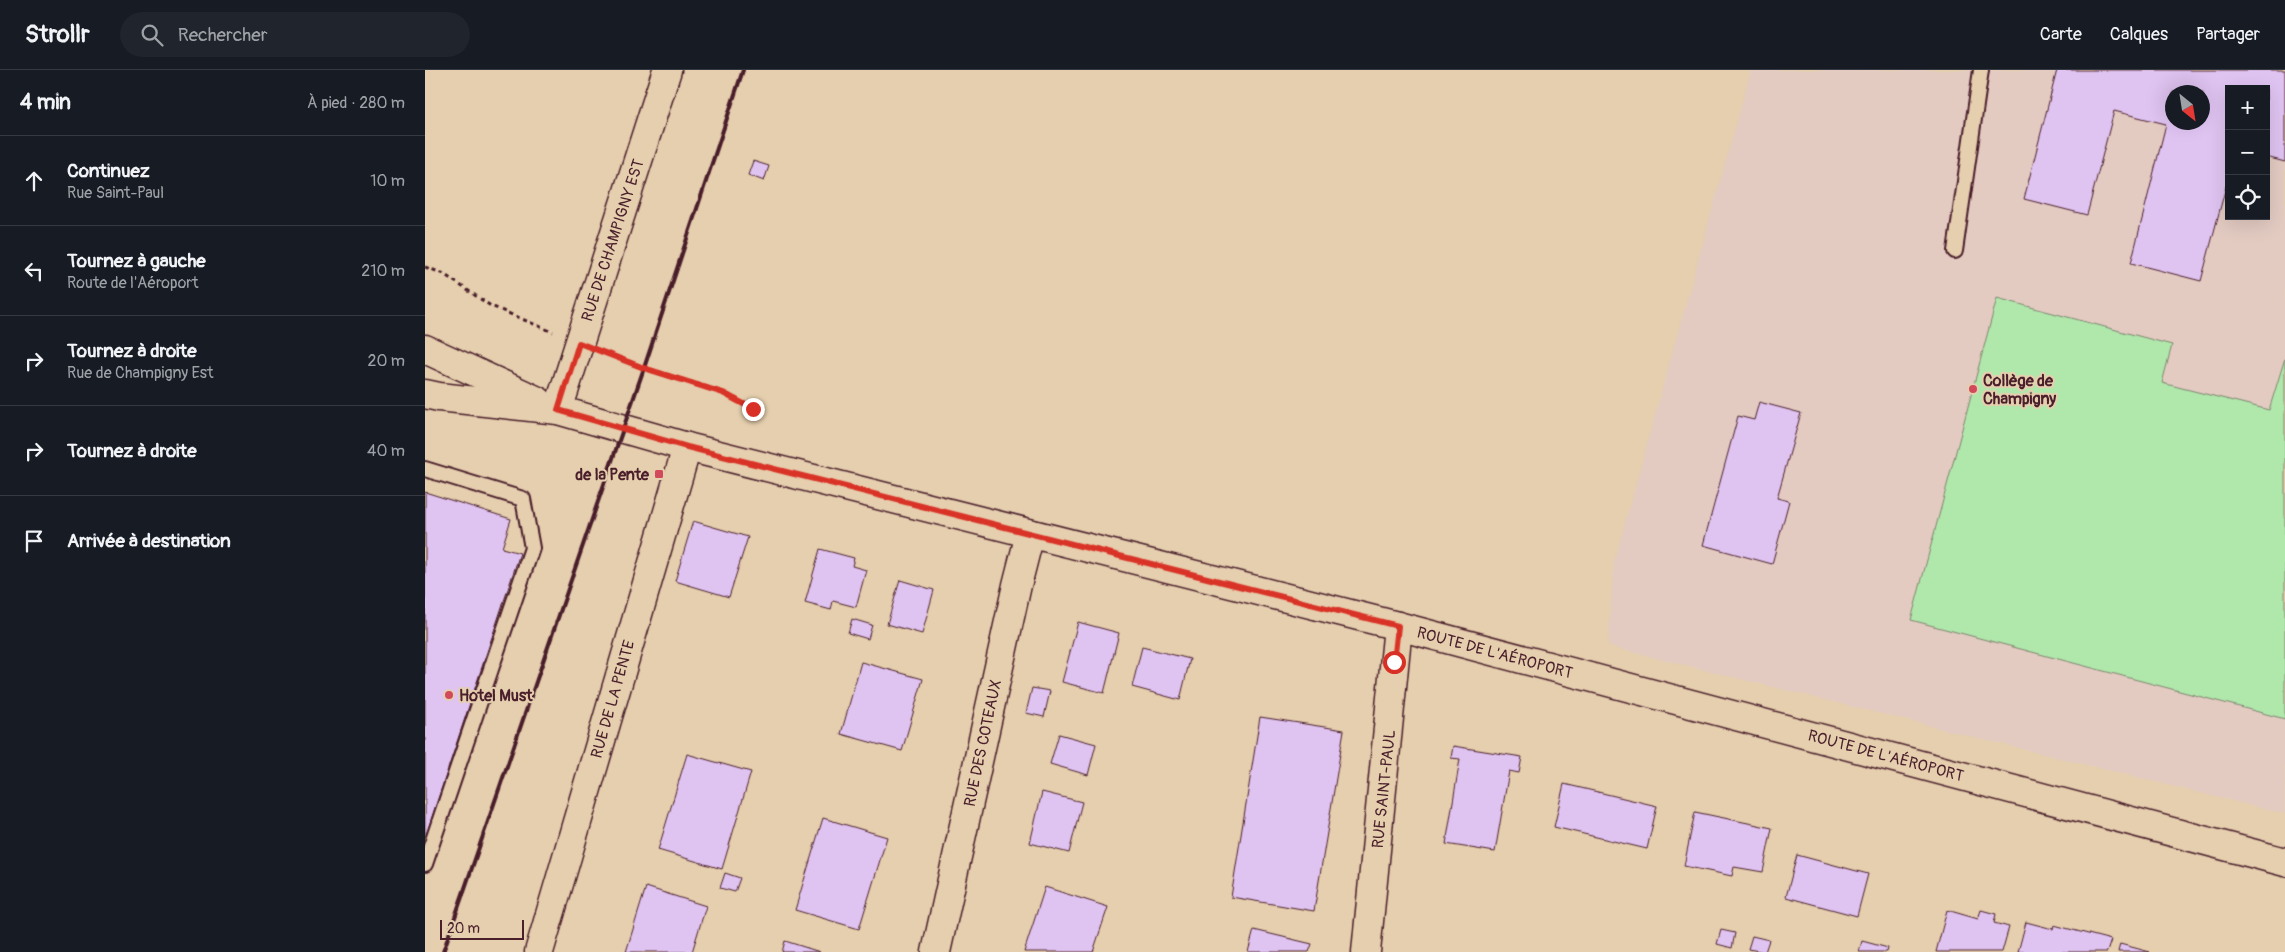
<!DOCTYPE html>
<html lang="fr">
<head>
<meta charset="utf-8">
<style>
	:root { --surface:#171b24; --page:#20242c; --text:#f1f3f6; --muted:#9ea1a6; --line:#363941 }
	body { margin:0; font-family:Pangolin,sans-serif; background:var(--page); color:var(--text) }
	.controls { position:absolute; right:15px; top:15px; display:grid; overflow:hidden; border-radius:0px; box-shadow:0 5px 20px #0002 }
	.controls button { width:45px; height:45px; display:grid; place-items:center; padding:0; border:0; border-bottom:1px solid var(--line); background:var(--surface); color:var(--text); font:25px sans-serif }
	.compass { position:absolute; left:1740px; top:15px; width:45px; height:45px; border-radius:50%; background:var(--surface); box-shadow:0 5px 20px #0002; rotate:150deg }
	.scale { position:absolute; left:15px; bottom:12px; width:84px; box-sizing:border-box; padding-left:5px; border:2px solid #4a1f2b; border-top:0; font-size:14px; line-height:18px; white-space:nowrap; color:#4a1f2b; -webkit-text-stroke:4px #e5cfae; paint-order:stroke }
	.stop { position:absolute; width:15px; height:15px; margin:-11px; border:4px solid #d93025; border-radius:50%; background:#fff }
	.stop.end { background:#d93025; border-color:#fff; box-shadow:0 1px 5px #0008 }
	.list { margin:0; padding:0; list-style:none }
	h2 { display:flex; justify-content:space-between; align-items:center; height:65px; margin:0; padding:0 20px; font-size:21px }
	h2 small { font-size:16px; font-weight:400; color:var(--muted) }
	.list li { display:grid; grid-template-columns:32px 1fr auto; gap:15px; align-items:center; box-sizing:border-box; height:90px; padding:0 20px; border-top:1px solid var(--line) }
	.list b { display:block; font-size:19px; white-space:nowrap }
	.list p { margin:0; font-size:16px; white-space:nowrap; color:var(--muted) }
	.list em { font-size:16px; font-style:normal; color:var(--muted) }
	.icon { flex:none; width:28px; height:28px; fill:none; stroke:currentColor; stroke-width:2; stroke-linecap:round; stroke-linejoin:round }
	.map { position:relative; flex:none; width:1860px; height:882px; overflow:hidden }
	header { display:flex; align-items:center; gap:30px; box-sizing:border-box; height:70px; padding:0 25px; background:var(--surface); border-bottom:1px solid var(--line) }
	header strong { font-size:24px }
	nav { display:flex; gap:28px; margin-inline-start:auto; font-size:18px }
	.search { width:350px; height:45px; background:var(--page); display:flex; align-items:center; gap:12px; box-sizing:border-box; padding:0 18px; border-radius:28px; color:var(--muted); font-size:19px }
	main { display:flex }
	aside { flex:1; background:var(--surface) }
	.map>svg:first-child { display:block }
	.built { fill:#e3cbc2; fill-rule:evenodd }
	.garden { fill:#b0e8ac; stroke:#7d846c }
	.building { fill:#dfc3f1; stroke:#4a1f2b; fill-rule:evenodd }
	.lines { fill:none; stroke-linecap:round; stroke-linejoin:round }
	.lane-casing { stroke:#4a1f2b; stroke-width:18 }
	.street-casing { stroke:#4a1f2b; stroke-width:31 }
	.secondary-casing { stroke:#4a1f2b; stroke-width:31 }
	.path { stroke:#4a1f2b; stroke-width:3; stroke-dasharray:4 4; stroke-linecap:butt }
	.lane { stroke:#e5cfae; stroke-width:14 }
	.street { stroke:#e5cfae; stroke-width:28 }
	.secondary { stroke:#e5cfae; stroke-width:28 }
	.rail { stroke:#4a1f2b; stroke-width:4 }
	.route { stroke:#d93025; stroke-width:6 }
	.poi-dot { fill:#d1495b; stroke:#e5cfae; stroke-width:2 }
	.labels { text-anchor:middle; stroke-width:4; stroke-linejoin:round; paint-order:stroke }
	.street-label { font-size:16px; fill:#4a1f2b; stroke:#e5cfae }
	.poi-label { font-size:16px; font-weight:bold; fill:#4a1f2b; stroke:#e5cfae; text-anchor:start }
</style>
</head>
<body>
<header>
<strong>Strollr</strong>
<div class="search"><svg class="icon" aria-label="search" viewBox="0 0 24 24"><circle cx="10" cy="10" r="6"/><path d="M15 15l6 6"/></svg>Rechercher</div>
<nav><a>Carte</a><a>Calques</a><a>Partager</a></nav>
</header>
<main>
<aside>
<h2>4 min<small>À pied · 280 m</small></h2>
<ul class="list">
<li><svg class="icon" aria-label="ahead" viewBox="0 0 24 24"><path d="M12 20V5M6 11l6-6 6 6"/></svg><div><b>Continuez</b><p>Rue Saint-Paul</p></div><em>10 m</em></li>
<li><svg class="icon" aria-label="left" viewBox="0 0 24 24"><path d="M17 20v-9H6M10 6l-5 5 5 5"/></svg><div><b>Tournez à gauche</b><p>Route de l'Aéroport</p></div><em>210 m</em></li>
<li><svg class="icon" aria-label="right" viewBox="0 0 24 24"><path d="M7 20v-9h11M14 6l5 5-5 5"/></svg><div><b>Tournez à droite</b><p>Rue de Champigny Est</p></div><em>20 m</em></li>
<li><svg class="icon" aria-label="right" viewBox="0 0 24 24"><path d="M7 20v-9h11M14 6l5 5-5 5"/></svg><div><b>Tournez à droite</b></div><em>40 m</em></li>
<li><svg class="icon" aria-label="arrive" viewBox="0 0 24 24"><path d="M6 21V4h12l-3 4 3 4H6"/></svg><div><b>Arrivée à destination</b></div></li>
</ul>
</aside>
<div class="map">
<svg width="1860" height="882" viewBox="0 0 1860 882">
	<rect width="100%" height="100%" fill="#e5cfae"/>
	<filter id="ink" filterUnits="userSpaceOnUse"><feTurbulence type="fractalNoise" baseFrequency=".02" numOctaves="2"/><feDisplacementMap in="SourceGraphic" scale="10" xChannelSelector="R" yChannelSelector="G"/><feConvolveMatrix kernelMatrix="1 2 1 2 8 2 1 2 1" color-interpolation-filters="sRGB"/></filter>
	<g filter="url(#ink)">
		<path class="built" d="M1326,0h534v744l-677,-168 6,-84zM1804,19h37v127h-37zM1748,22h30v30h-30z"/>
		<path class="garden" d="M1572,228l175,47 -10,38 107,27 16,-52v361l-374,-99z"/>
		<g class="building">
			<path d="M1632,0h228v92l-19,-5v-68h-37v86l-28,106 -70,-18 35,-139 -52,-13 -27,104 -63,-16zM1748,22h30v30h-30z"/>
			<path d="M328,91l16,5 -5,15 -16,-6z"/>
			<path d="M1334,332l42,11 -24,85 12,3 -17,63 -69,-19 35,-129 16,4z"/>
			<path d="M0,422l86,27 -9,29 18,5 -95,285z"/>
			<path d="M268,451l55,16 -19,60 -54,-16z"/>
			<path d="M395,479l34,9 -2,8 14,4 -10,37 -23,-6 -2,9 -26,-7z"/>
			<path d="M475,510l34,10 -12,44 -35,-10z"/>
			<path d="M427,549l20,6 -4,14 -20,-6z"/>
			<path d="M653,552l41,11 -15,60 -42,-11z"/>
			<path d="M717,577l48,12 -10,41 -48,-13z"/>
			<path d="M436,592l62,17 -21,72 -61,-17z"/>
			<path d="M607,618l18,3 -6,26 -18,-4z"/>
			<path d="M835,647l84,13 -30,181 -83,-14z"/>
			<path d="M634,664l37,10 -8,31 -38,-11z"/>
			<path d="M1028,676l69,11 -3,16 -10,-2 -14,81 -49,-8 14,-85 -9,-1z"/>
			<path d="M262,684l64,18 -29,97 -64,-19z"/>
			<path d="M1139,714l93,22 -10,43 -93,-22z"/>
			<path d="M617,722l40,10 -13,51 -39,-10z"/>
			<path d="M1270,742l77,16 -9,44 -29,-5 -2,9 -48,-10z"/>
			<path d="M398,748l64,19 -28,92 -64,-19z"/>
			<path d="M1372,785l71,19 -11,42 -71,-19z"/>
			<path d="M300,803l15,5 -5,14 -15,-4z"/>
			<path d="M221,817l60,19 -14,46h-66z"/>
			<path d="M620,817l63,20 -15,45h-69z"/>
			<path d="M1522,840l31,9 3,-9 15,4 -2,9 15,4 -7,25h-66z"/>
			<path d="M1601,852l27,7 1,-4 57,15 -4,12h-89z"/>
			<path d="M829,860l58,14 -3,8h-61z"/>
			<path d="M1296,860l14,3 -3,15 -15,-4z"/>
			<path d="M1327,866l17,4 -4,12 -17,-3z"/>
			<path d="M360,871l35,11h-38z"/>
			<path d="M1437,871l26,7 -1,4h-28z"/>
			<path d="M1695,874l30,8h-32z"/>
		</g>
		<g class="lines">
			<defs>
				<g id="lane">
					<path d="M1530,181l26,-181"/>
					<path d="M0,399l98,30 9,49 -107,316"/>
				</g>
				<g id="street">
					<path d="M133,340l109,-340"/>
					<path d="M114,882l148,-505"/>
					<path d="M511,882l81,-367 13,-51"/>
				</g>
				<g id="secondary">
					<path d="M0,279l113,52"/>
					<path d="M0,324l14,3 119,13 129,37 711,179 887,236"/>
					<path d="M941,882l32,-326"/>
				</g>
			</defs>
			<use href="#lane" class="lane-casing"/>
			<use href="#street" class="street-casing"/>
			<use href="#secondary" class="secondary-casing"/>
			<g class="path">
				<path d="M0,197l17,6 49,33 62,26"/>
				<path d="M181,283l38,15 80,25 29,16"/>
			</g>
			<use href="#lane" class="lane"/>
			<use href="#street" class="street"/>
			<use href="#secondary" class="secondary"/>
			<path class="rail" d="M18,882l201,-584 99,-298"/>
		</g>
	</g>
	<g class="lines" filter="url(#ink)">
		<path class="route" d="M328,339l-30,-16 -79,-25 -65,-25 -21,67 129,37 711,179 -4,36"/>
	</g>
	<g class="poi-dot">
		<circle cx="1548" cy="319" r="5"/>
		<rect x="229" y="399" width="10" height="10" rx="2.5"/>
		<circle cx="24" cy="625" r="5"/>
	</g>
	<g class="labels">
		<g class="street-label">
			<text transform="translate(187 170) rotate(-72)" y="6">RUE DE CHAMPIGNY EST</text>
			<text transform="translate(1070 582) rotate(15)" y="6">ROUTE DE L'AÉROPORT</text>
			<text transform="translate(187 629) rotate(-74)" y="6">RUE DE LA PENTE</text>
			<text transform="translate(557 673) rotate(-78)" y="6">RUE DES COTEAUX</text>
			<text transform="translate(1461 685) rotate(15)" y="6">ROUTE DE L'AÉROPORT</text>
			<text transform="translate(958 719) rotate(-84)" y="6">RUE SAINT-PAUL</text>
		</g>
		<g class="poi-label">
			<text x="1558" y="316">Collège de<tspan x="1558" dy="18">Champigny</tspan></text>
			<text x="224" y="410" text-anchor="end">de la Pente</text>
			<text x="34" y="631">Hotel Must</text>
		</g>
	</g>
</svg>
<div class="controls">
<button>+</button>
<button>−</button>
<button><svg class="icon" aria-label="locate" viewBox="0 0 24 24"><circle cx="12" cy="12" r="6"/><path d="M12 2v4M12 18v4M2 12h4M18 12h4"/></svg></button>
</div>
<svg class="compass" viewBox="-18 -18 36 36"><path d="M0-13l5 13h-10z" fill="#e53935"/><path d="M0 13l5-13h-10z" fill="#9ea1a6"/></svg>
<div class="scale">20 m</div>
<div class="stop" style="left:969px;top:592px"></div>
<div class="stop end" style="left:328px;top:339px"></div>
</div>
</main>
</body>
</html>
